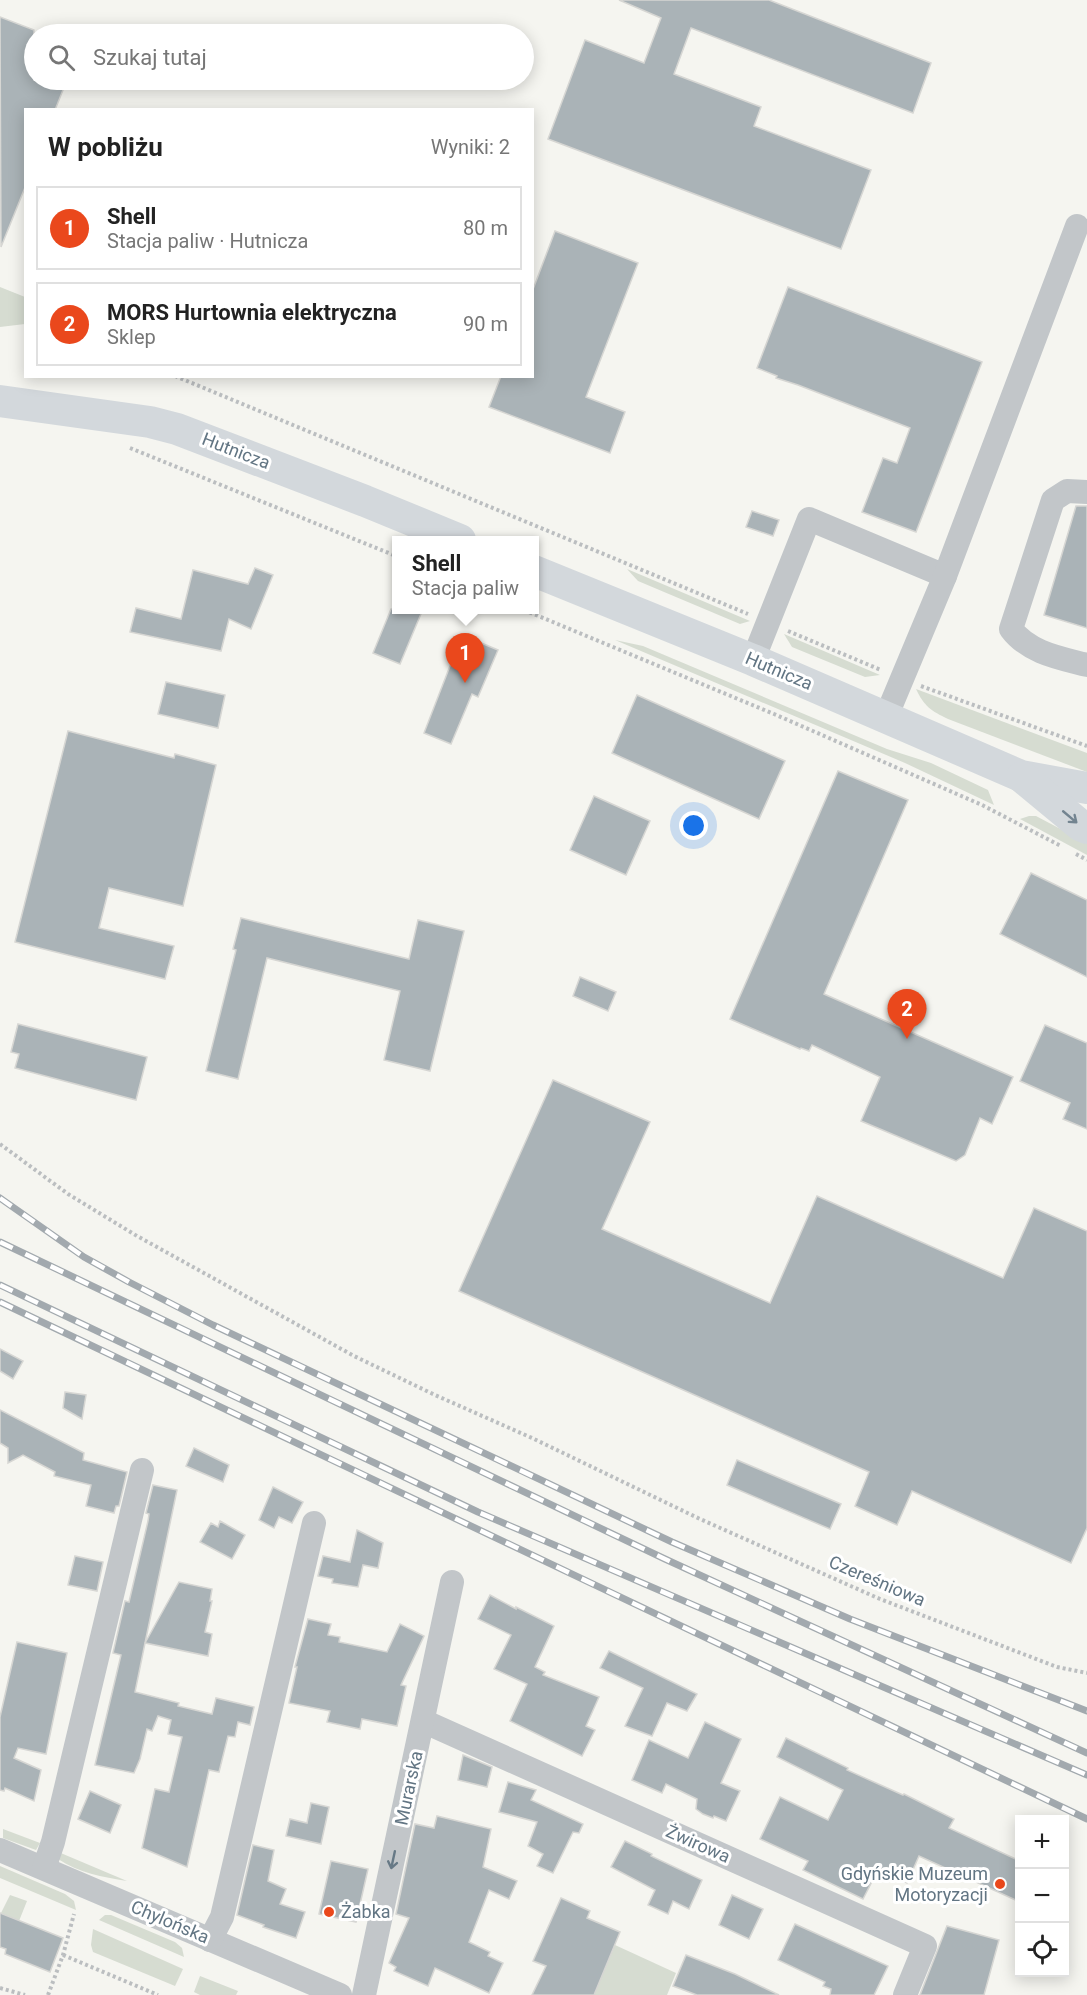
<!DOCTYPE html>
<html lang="pl">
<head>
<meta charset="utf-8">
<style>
	:root { --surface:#fff; --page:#f6f6f6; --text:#222; --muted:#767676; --line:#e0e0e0; --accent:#ea481c }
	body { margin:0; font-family:Roboto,sans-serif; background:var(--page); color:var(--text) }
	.controls { position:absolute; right:18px; bottom:18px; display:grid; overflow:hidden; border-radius:0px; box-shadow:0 3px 15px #0003 }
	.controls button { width:54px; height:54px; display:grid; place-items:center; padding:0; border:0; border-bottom:2px solid var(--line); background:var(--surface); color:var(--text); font:30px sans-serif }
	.you { position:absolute; left:694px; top:826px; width:21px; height:21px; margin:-15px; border:4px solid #fff; border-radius:50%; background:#1a73e8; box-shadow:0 0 0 9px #1a73e833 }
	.badge { display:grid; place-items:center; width:39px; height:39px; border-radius:50%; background:var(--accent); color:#fff; font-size:20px; font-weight:700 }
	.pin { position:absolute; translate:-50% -50px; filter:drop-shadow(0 2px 3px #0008) }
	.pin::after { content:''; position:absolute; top:32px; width:21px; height:18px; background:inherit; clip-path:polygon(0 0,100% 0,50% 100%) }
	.popup { position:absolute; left:392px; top:536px; width:147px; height:78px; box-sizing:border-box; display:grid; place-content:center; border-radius:0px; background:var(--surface); filter:drop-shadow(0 2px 4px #0005); font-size:20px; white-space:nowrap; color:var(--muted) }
	.popup b { font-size:22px; color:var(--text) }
	.popup::after { content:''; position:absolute; left:50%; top:100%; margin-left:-12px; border:12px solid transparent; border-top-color:var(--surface) }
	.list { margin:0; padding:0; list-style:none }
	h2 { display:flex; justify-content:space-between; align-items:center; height:78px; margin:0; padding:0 24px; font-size:26px }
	h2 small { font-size:20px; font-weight:400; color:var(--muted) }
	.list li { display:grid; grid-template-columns:39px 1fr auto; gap:18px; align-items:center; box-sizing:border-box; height:84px; margin:0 12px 12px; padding:0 12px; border:2px solid var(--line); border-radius:0px }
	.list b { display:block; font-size:22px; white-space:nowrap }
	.list p { margin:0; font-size:20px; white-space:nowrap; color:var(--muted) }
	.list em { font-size:20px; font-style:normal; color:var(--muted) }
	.icon { flex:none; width:33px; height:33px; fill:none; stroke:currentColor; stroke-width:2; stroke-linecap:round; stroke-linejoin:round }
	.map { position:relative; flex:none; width:1087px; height:1995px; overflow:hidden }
	.search { position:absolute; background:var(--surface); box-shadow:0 3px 15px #0003; left:24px; top:24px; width:510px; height:66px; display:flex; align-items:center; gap:15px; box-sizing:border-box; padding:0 21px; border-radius:33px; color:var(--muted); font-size:22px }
	.panel { position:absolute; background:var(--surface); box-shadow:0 3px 15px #0003; left:24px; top:108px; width:510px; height:270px; border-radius:0px }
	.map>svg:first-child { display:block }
	.green { fill:#d6dcd1 }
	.building { fill:#aab3b7; stroke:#d6d6d3; stroke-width:1.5 }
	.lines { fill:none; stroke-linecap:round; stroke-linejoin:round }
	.path { stroke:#bbbec0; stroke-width:4; stroke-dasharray:3 3; stroke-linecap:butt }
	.minor { stroke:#c2c6c9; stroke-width:24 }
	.major { stroke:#d3d8dc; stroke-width:32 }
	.rail-casing { stroke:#a2a9ae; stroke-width:7 }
	.rail { stroke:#fff; stroke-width:4.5; stroke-dasharray:14; stroke-linecap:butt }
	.oneway { stroke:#738490 }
	.oneway2 { stroke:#677986 }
	.poi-dot { fill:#ea481c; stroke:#fff; stroke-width:2 }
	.labels { text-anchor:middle; stroke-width:6; stroke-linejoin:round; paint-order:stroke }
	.street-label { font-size:18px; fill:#627583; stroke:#fff }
	.poi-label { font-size:18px; fill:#627583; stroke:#fff; text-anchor:end }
</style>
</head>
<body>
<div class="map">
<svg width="1087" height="1995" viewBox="0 0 1087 1995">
	<rect width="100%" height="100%" fill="#f5f5f0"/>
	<g class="green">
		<path d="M0,287l25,10v27l-25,3z"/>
		<path d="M627,569l123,52 -10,3 -102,-43z"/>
		<path d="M784,634l96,41 -15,2 -73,-30z"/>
		<path d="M615,640l28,6 244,103 44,14 57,27 6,15 -89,-42z"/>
		<path d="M916,689l171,64v19l-139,-53c-17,-8 -24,-13 -32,-30z"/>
		<path d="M1029,816h7l51,27v12l-67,-36z"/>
		<path d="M3,1829l37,14 -4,7 -33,-12z"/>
		<path d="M56,1851l71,30c-25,-4 -48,-8 -69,-22z"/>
		<path d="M0,1866l65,28 9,7 2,9 -76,-32z"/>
		<path d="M10,1895l17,6 -8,20 -18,-8z"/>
		<path d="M105,1915h6l64,27 7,6 2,9 -85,-37z"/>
		<path d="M93,1929l90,40 -8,17 -82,-34 -2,-7z"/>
		<path d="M615,1945l61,28 -9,22h-73z"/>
		<path d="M200,1976l38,15 -2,4h-36l-6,-3z"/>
	</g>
	<g class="building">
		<path d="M619,0h150l162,63 -18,50 -222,-85 -17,46 87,33 -7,19 117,44 -30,79 -293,-110 37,-99 59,23 17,-45z"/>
		<path d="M0,17l34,13v50h33l-12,30h-29v75l-25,62z"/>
		<path d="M555,231l83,32 -52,134 39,15 -15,41 -121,-46 12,-31h31v-84z"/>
		<path d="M788,287l194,75 -66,170 -54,-20 21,-54 14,5 13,-35 -112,-43 -22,-7 1,-2 -20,-8z"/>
		<path d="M1076,506h11v122l-43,-13z"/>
		<path d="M752,511l27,9 -6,16 -27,-9z"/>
		<path d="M255,568l18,7 -22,54 -22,-10 -8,32 -91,-19 6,-24 45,11 12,-49 55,14z"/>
		<path d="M391,609h32l-23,55 -27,-11z"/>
		<path d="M462,635l36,15 -20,47 -6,-3 -21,50 -27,-11z"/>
		<path d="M166,682l59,13 -7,33 -60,-14z"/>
		<path d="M637,695l148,66 -26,58 -147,-66z"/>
		<path d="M68,731l106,27 1,-4 41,11 -33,141 -74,-18 -10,40 75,18 -9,33 -150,-37z"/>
		<path d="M838,771l70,29 -84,194 189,83 -21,47 -12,-6 -15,37 -9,6 -95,-40 19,-44 -68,-32 -3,6 -8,-3 -1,1 -70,-30z"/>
		<path d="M594,796l56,25 -24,54 -56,-25z"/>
		<path d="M1031,873l56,27v77l-87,-43z"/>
		<path d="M241,918l168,41 9,-39 46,11 -34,140 -46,-11 16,-69 -133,-33 -29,121 -32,-8 30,-121 -3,-1z"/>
		<path d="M580,977l36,15 -8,19 -35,-15z"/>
		<path d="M18,1024l129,33 -11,43 -121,-32 4,-14 -8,-2z"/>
		<path d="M1045,1025l42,18v86l-24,-10 7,-16 -50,-22z"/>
		<path d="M553,1080l97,42 -48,107 168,74 47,-107 186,82 31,-70 53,23v297l-16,35 -159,-72 -15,34 -42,-19 14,-34 -410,-181z"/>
		<path d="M0,1349l23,12 -10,18 -13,-8z"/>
		<path d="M65,1392l21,3 -4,24 -19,-11z"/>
		<path d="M0,1410l84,43 -1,7 44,12 -8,34h-3l-2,7 -28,-7 5,-21 -37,-9 1,-4 -32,-17 -15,8v-15l-8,-5z"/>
		<path d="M194,1448l35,17 -6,17 -37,-16z"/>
		<path d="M737,1460l104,44 -11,25 -103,-44z"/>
		<path d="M153,1485l24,5 -32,153 34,-61 33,7 -2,12h2l-7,31 7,2 -4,22 -63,-13 -10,49 44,11 -1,3 34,8 4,-16 38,9 -4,18 -12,-3 -3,15 -7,-1 -9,36 -10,-2 -22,97 -45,-19 13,-59 14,3 13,-55 -14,-3 3,-14 -13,-4 -6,15 -5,-2 -7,30 -6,14 -39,-8 26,-110 -8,-2 12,-52 4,1 19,-81 1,-7 -3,-1z"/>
		<path d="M273,1487l30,15 -11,21 -13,-6 -5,11 -15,-8z"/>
		<path d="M220,1521l25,14 -13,24 -32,-17 11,-19 7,4z"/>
		<path d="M357,1530l26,13 -5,25 -15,-3 -5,22 -26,-4 1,-4 -15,-3 5,-20 27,6z"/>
		<path d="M75,1556l28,6 -6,29 -29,-6z"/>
		<path d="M490,1595l26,14v-2l38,19 -19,41 10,5 -2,3 56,22 -13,29 9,4 -13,26 -72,-35 17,-37 -33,-15 17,-34 -33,-16z"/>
		<path d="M308,1619l23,5 -3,11 12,2 -1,5 48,10 13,-28 24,12 -23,49 5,1 -9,40 -35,-7 -2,10 -33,-7 3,-11 -41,-8 8,-36h-2z"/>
		<path d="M17,1642l50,11 -21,101 -28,-6 -4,10 27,12 -7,31 -29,-13 -1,3 -4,-1v-73z"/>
		<path d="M609,1651l88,43 -10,17 -20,-8 -15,33 -27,-10 18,-38 -43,-20z"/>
		<path d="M705,1722l36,17 -20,44 19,8 -14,30 -12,-5 -1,2 -10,-4 -7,-5 1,-10 -31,-15 -4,9 -30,-13 17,-40 39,18z"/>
		<path d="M786,1738l62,30 -1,2 56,25 1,-1 50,25 -5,9 71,33v41l-101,-46 -12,27 -29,-13 -15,29 -60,-29 5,-9 -48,-22 20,-42 48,23 15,-30 -66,-33z"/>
		<path d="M463,1755l29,12 -5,20 -29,-7z"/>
		<path d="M508,1782l28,8 -5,10 52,24 -4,9 -6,-1 -20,41 -16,-7 6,-12 -15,-8 9,-24 -38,-10z"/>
		<path d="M90,1791l31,14 -11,28 -32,-14z"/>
		<path d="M311,1803l18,4 -8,37 -35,-8 4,-17 17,4z"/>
		<path d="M437,1816l54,13 -8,38 34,14 -8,18 -20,-9 -20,52 21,10 -2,4 15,7 -14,30 -54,-25 -7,18 -34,-15 2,-4 -7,-4 20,-45 -13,-4 19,-90 19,4z"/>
		<path d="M625,1841l27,13 -1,2 51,24 -13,29 -16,-8 -5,13 -20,-9 7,-15 -44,-23z"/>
		<path d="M253,1845l21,5 -6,31 18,8 -6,15 25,8 -9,26 -33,-11 1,-2 -27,-10z"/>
		<path d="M331,1861l37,8 -12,53 -37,-8z"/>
		<path d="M732,1895l31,14 -14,30 -30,-14z"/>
		<path d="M561,1898l29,13 -3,7 33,14 -26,63h-62l14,-29 -13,-5z"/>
		<path d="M0,1913l63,25 -13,34 -45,-18 1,-5 -6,-2z"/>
		<path d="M795,1924l93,42 -14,29h-44l1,-6 -8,-3 2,-4 -47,-22z"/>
		<path d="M947,1926l52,14 -15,55h-64z"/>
		<path d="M686,1955l49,19 44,21h-82l-24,-9z"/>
	</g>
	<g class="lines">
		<g class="path">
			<path d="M175,376l573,238"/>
			<path d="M130,448l266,108"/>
			<path d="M524,610l250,104 208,91 79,41"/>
			<path d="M788,631l93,39"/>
			<path d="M921,686l166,60"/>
			<path d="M1076,854l11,6"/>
			<path d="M0,1144l68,50 69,42 217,120 81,39 97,43 168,81 180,80 177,68 30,6"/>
			<path d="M63,1955l95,40"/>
			<path d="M0,1988l25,7"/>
			<path d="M48,1995l15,-40 11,-41"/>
		</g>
		<g class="minor">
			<path d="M1087,492l-20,-1 -14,9 -42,129c18,24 49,29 76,36"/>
			<path d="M753,660l56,-141 136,57"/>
			<path d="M886,717l59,-141 132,-350"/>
			<path d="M423,1721l502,225 -20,49"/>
			<path d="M0,1850l340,145"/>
			<path d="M44,1868l9,-26 89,-372"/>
			<path d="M210,1940l12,-23 92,-394"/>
			<path d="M364,1995l88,-413"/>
		</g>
		<g class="major">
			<path d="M0,401l150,21 27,7 188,72 95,39"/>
			<path d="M534,571l219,89 268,116 66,12"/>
			<path d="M1022,777l58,48 7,3"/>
		</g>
		<defs>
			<g id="rail">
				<path d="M0,1198l84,59 45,25 84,43 459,217 178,77 237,92"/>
				<path d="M0,1242l665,317 422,194"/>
				<path d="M0,1285l478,227 609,263"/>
				<path d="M0,1302l1087,517"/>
			</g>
		</defs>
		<use href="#rail" class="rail-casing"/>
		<use href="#rail" class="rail"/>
	</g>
	<defs><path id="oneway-shaft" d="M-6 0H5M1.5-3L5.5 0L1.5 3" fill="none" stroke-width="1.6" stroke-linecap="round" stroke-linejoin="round" transform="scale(1.5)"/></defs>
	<use class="oneway" href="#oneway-shaft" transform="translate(1070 817) rotate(40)"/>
	<use class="oneway2" href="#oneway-shaft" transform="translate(393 1860) rotate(102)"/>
	<g class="poi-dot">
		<circle cx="1000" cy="1884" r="6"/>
		<circle cx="329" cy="1912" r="6"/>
	</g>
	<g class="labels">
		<g class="street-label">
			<text transform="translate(236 451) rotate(21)" y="6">Hutnicza</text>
			<text transform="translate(779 671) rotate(23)" y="6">Hutnicza</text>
			<text transform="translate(877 1581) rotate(23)" y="6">Czereśniowa</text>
			<text transform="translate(409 1788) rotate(-78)" y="6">Murarska</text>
			<text transform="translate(698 1844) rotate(24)" y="6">Żwirowa</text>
			<text transform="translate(170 1922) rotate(23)" y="6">Chylońska</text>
		</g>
		<g class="poi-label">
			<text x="988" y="1880">Gdyńskie Muzeum<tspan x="988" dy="21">Motoryzacji</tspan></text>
			<text x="341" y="1918" text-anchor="start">Żabka</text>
		</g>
	</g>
</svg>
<div class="controls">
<button>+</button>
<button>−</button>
<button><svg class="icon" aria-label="locate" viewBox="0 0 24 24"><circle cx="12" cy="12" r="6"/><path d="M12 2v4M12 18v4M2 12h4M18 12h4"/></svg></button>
</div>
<div class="you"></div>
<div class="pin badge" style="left:465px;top:683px">1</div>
<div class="popup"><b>Shell</b>Stacja paliw</div>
<div class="pin badge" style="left:907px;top:1039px">2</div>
<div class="search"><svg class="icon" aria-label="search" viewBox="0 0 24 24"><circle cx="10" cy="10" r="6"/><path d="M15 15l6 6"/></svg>Szukaj tutaj</div>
<section class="panel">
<h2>W pobliżu<small>Wyniki: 2</small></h2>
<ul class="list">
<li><span class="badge">1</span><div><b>Shell</b><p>Stacja paliw · Hutnicza</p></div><em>80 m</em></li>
<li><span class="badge">2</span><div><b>MORS Hurtownia elektryczna</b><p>Sklep</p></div><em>90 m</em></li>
</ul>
</section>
</div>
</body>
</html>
